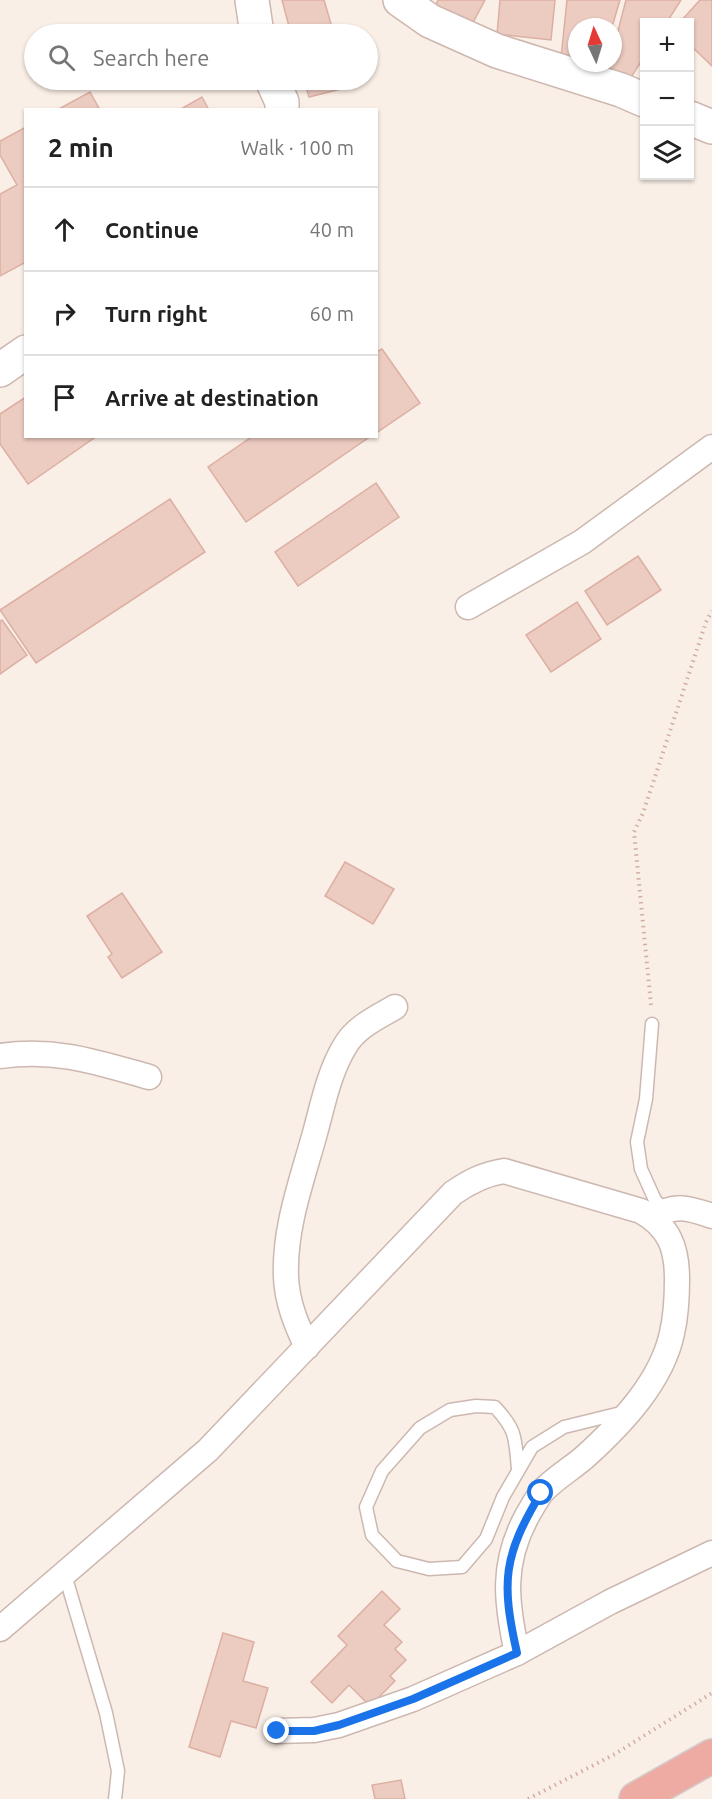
<!DOCTYPE html>
<html lang="en">
<head>
<meta charset="utf-8">
<style>
	:root { --surface:#fff; --page:#f6f6f6; --text:#222; --muted:#767676; --line:#e0e0e0 }
	body { margin:0; font-family:Ubuntu,sans-serif; background:var(--page); color:var(--text) }
	.controls { position:absolute; right:18px; top:18px; display:grid; overflow:hidden; border-radius:0px; box-shadow:0 2px 4px #0004 }
	.controls button { width:54px; height:54px; display:grid; place-items:center; padding:0; border:0; border-bottom:2px solid var(--line); background:var(--surface); color:var(--text); font:30px sans-serif }
	.compass { position:absolute; left:568px; top:18px; width:54px; height:54px; border-radius:50%; background:var(--surface); box-shadow:0 2px 4px #0004; rotate:356deg }
	.stop { position:absolute; width:18px; height:18px; margin:-14px; border:4px solid #1a73e8; border-radius:50%; background:#fff }
	.stop.end { background:#1a73e8; border-color:#fff; box-shadow:0 2px 6px #0008 }
	.list { margin:0; padding:0; list-style:none }
	h2 { display:flex; justify-content:space-between; align-items:center; height:78px; margin:0; padding:0 24px; font-size:26px }
	h2 small { font-size:20px; font-weight:400; color:var(--muted) }
	.list li { display:grid; grid-template-columns:39px 1fr auto; gap:18px; align-items:center; box-sizing:border-box; height:84px; padding:0 24px; border-top:2px solid var(--line) }
	.list b { display:block; font-size:22px; white-space:nowrap }
	.list em { font-size:20px; font-style:normal; color:var(--muted) }
	.icon { flex:none; width:33px; height:33px; fill:none; stroke:currentColor; stroke-width:2; stroke-linecap:round; stroke-linejoin:round }
	.map { position:relative; flex:none; width:712px; height:1799px; overflow:hidden }
	.search { position:absolute; background:var(--surface); box-shadow:0 2px 4px #0004; left:24px; top:24px; width:354px; height:66px; display:flex; align-items:center; gap:15px; box-sizing:border-box; padding:0 21px; border-radius:33px; color:var(--muted); font-size:22px }
	.panel { position:absolute; background:var(--surface); box-shadow:0 2px 4px #0004; left:24px; top:108px; width:354px; height:330px; border-radius:0px }
	.map>svg:first-child { display:block }
	.building { fill:#eccbc1; stroke:#ddafa3; stroke-width:1.5 }
	.lines { fill:none; stroke-linecap:round; stroke-linejoin:round }
	.lane-casing { stroke:#ccb8b1; stroke-width:15 }
	.street-casing { stroke:#ccb8b1; stroke-width:27 }
	.secondary-casing { stroke:#ceb7ae; stroke-width:36 }
	.highway-casing { stroke:#d4ccca; stroke-width:36 }
	.path { stroke:#d1aea4; stroke-width:4; stroke-dasharray:1.5 4.5; stroke-linecap:butt }
	.lane { stroke:#fff; stroke-width:12 }
	.street { stroke:#fff; stroke-width:24 }
	.secondary { stroke:#fff; stroke-width:33 }
	.highway { stroke:#edaba4; stroke-width:33 }
	.route { stroke:#1a73e8; stroke-width:8 }
</style>
</head>
<body>
<div class="map">
<svg width="712" height="1799" viewBox="0 0 712 1799">
	<rect width="100%" height="100%" fill="#faefe6"/>
	<g class="building">
		<path d="M282,0h42l10,34h-43z"/>
		<path d="M438,0h47l-15,28 -36,-19z"/>
		<path d="M500,0h55l-4,40 -54,-6z"/>
		<path d="M567,0h53l-8,27h-35v36l-16,-5z"/>
		<path d="M626,0h55l-14,22h-23v35l-14,22 -23,-6 3,-10h3v-13z"/>
		<path d="M700,0h12v66l-22,-21v-23h-10z"/>
		<path d="M304,80h43l2,7 -40,10z"/>
		<path d="M90,92l10,18h-43z"/>
		<path d="M202,97l7,13h-30z"/>
		<path d="M26,127v135l-26,14v-82l17,-9 -17,-30v-14z"/>
		<path d="M382,349l38,54 -44,30v-81z"/>
		<path d="M26,397v39h71l-69,48 -28,-40v-30z"/>
		<path d="M253,436h118l-125,86 -38,-55z"/>
		<path d="M376,483l23,34 -101,69 -23,-34z"/>
		<path d="M170,499l35,53 -169,111 -36,-53z"/>
		<path d="M638,556l23,34 -54,35 -22,-34z"/>
		<path d="M577,602l24,37 -50,33 -25,-37z"/>
		<path d="M2,620l25,35 -27,19v-53z"/>
		<path d="M345,862l49,27 -21,35 -48,-28z"/>
		<path d="M122,893l40,59 -40,26 -14,-21 4,-3 -25,-38z"/>
		<path d="M382,1591l18,18 -16,16 18,17 -7,7 11,11 -16,16 5,5 -25,25 -21,-21 -17,18 -21,-21 36,-37 -9,-9z"/>
		<path d="M223,1633l31,9 -11,39 25,7 -12,40 -25,-7 -11,36 -31,-10z"/>
		<path d="M401,1780l4,19h-30l-3,-14z"/>
	</g>
	<g class="lines">
		<defs>
			<g id="lane">
				<path d="M652,1024l-6,75 -9,43 4,27 14,31 9,10"/>
				<path d="M518,1469c-3,-31 -1,-38 -23,-62l-19,-1 -26,4 -30,18 -38,43 -16,36 6,28 25,26 32,8 33,-2 24,-28 17,-42 29,-50 32,-20 61,-15"/>
				<path d="M65,1575l41,138 12,58 -3,28"/>
			</g>
			<g id="street">
				<path d="M468,607l114,-65 130,-95"/>
				<path d="M0,1056c56,-8 96,6 149,21"/>
				<path d="M653,1218c21,-15 36,-10 59,-2"/>
				<path d="M307,1347c-11,-23 -20,-45 -21,-70 -2,-49 16,-97 29,-144 8,-29 14,-61 30,-87 11,-19 31,-28 50,-39"/>
				<path d="M0,1629l208,-179 245,-257c16,-11 31,-19 51,-22l137,40c28,16 36,36 36,68 0,18 -1,37 -5,54 -10,48 -50,90 -85,122 -14,13 -33,23 -46,38 -5,7 -10,16 -14,23 -26,48 -21,86 -10,137"/>
				<path d="M277,1731l37,-1 25,-5 74,-26 104,-46 93,-51 102,-49"/>
			</g>
			<g id="secondary">
				<path d="M252,0l5,34"/>
				<path d="M400,0l30,21 67,30 124,39 23,10"/>
				<path d="M272,80l10,22v8"/>
				<path d="M690,118l22,9"/>
				<path d="M0,370l26,-18"/>
			</g>
			<path id="highway" d="M636,1799l76,-43"/>
		</defs>
		<use href="#lane" class="lane-casing"/>
		<use href="#street" class="street-casing"/>
		<use href="#secondary" class="secondary-casing"/>
		<use href="#highway" class="highway-casing"/>
		<g class="path">
			<path d="M651,1005l-17,-173 9,-19 63,-191 6,-11"/>
			<path d="M528,1799l87,-45 97,-61"/>
		</g>
		<use href="#lane" class="lane"/>
		<use href="#street" class="street"/>
		<use href="#secondary" class="secondary"/>
		<use href="#highway" class="highway"/>
	</g>
	<g class="lines">
		<path class="route" d="M277,1731h37l25,-6 74,-26 104,-46c-16,-71 -14,-97 24,-160"/>
	</g>
</svg>
<div class="controls">
<button>+</button>
<button>−</button>
<button><svg class="icon" aria-label="layers" viewBox="0 0 24 24"><path d="M12 4l9 5-9 5-9-5zM3 14l9 5 9-5"/></svg></button>
</div>
<svg class="compass" viewBox="-18 -18 36 36"><path d="M0-13l5 13h-10z" fill="#e53935"/><path d="M0 13l5-13h-10z" fill="#767676"/></svg>
<div class="stop" style="left:541px;top:1493px"></div>
<div class="stop end" style="left:277px;top:1731px"></div>
<div class="search"><svg class="icon" aria-label="search" viewBox="0 0 24 24"><circle cx="10" cy="10" r="6"/><path d="M15 15l6 6"/></svg>Search here</div>
<section class="panel">
<h2>2 min<small>Walk · 100 m</small></h2>
<ul class="list">
<li><svg class="icon" aria-label="ahead" viewBox="0 0 24 24"><path d="M12 20V5M6 11l6-6 6 6"/></svg><div><b>Continue</b></div><em>40 m</em></li>
<li><svg class="icon" aria-label="right" viewBox="0 0 24 24"><path d="M7 20v-9h11M14 6l5 5-5 5"/></svg><div><b>Turn right</b></div><em>60 m</em></li>
<li><svg class="icon" aria-label="arrive" viewBox="0 0 24 24"><path d="M6 21V4h12l-3 4 3 4H6"/></svg><div><b>Arrive at destination</b></div></li>
</ul>
</section>
</div>
</body>
</html>
